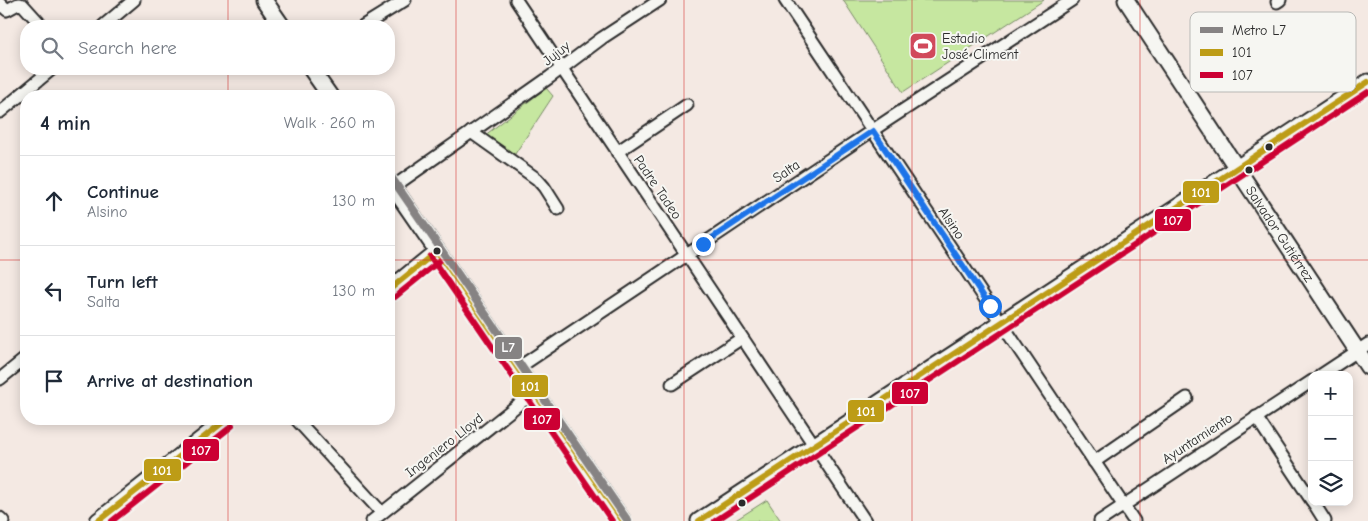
<!DOCTYPE html>
<html lang="en">
<head>
<meta charset="utf-8">
<style>
	:root { --surface:#fff; --page:#f2f2f3; --text:#1f2937; --muted:#747a83; --line:#e0e1e3 }
	body { margin:0; font-family:"Comic Neue",sans-serif; background:var(--page); color:var(--text) }
	.controls { position:absolute; right:15px; bottom:15px; display:grid; overflow:hidden; border-radius:10px; box-shadow:0 2px 12px #0003 }
	.controls button { width:45px; height:45px; display:grid; place-items:center; padding:0; border:0; border-bottom:1px solid var(--line); background:var(--surface); color:var(--text); font:25px sans-serif }
	.stop { position:absolute; width:15px; height:15px; margin:-11px; border:4px solid #1a73e8; border-radius:50%; background:#fff }
	.stop.end { background:#1a73e8; border-color:#fff; box-shadow:0 1px 5px #0008 }
	.list { margin:0; padding:0; list-style:none }
	h2 { display:flex; justify-content:space-between; align-items:center; height:65px; margin:0; padding:0 20px; font-size:21px }
	h2 small { font-size:16px; font-weight:400; color:var(--muted) }
	.list li { display:grid; grid-template-columns:32px 1fr auto; gap:15px; align-items:center; box-sizing:border-box; height:90px; padding:0 20px; border-top:1px solid var(--line) }
	.list b { display:block; font-size:19px; white-space:nowrap }
	.list p { margin:0; font-size:16px; white-space:nowrap; color:var(--muted) }
	.list em { font-size:16px; font-style:normal; color:var(--muted) }
	.icon { flex:none; width:28px; height:28px; fill:none; stroke:currentColor; stroke-width:2; stroke-linecap:round; stroke-linejoin:round }
	.map { position:relative; flex:none; width:1368px; height:521px; overflow:hidden }
	.search { position:absolute; background:var(--surface); box-shadow:0 2px 12px #0003; left:20px; top:20px; width:375px; height:55px; display:flex; align-items:center; gap:12px; box-sizing:border-box; padding:0 18px; border-radius:20px; color:var(--muted); font-size:19px }
	.panel { position:absolute; background:var(--surface); box-shadow:0 2px 12px #0003; left:20px; top:90px; width:375px; height:335px; border-radius:20px }
	.map>svg:first-child { display:block }
	.green { fill:#c6e7a0; stroke:#788966 }
	.lines { fill:none; stroke-linecap:round; stroke-linejoin:round }
	.minor-casing { stroke:#2b2b2b; stroke-width:15 }
	.secondary-casing { stroke:#2b2b2b; stroke-width:19 }
	.minor { stroke:#f6f6f2; stroke-width:11 }
	.secondary { stroke:#f6f6f2; stroke-width:15 }
	.bus-1-casing { stroke:#f6f6f2; stroke-width:10 }
	.bus-2-casing { stroke:#f6f6f2; stroke-width:10 }
	.bus-1 { stroke:#bd9c16; stroke-width:6 }
	.bus-2 { stroke:#c03; stroke-width:6 }
	.metro-1-casing { stroke:#f6f6f2; stroke-width:11 }
	.metro-1 { stroke:#868383; stroke-width:8 }
	.route { stroke:#1a73e8; stroke-width:6 }
	.grid { fill:none; stroke:#d62828; stroke-width:1; stroke-opacity:0.55 }
	.bus-dot { fill:#2b2b2b; stroke:#f6f6f2; stroke-width:2 }
	.labels { text-anchor:middle; stroke-width:4; stroke-linejoin:round; paint-order:stroke }
	.poi-label { font-size:14px; fill:#2b2b2b; stroke:#f6f6f2; text-anchor:start }
	.street-label { font-size:14px; fill:#2b2b2b; stroke:#f6f6f2 }
	.key { fill:#f6f6f2; stroke:#b9b9b6; stroke-width:1 }
	.key-label { font-size:14px; fill:#2b2b2b }
	.line-badge { stroke:#f6f6f2; stroke-width:2 }
	.badge-label { font-size:14px; text-anchor:middle; font-weight:bold; fill:#fff }
</style>
</head>
<body>
<div class="map">
<svg width="1368" height="521" viewBox="0 0 1368 521">
	<rect width="100%" height="100%" fill="#f4e9e3"/>
	<filter id="ink" filterUnits="userSpaceOnUse"><feTurbulence type="fractalNoise" baseFrequency=".02" numOctaves="2"/><feDisplacementMap in="SourceGraphic" scale="10" xChannelSelector="R" yChannelSelector="G"/><feConvolveMatrix kernelMatrix="1 2 1 2 8 2 1 2 1" color-interpolation-filters="sRGB"/></filter>
	<g filter="url(#ink)">
		<g class="green">
			<path d="M843,0h201l-141,92z"/>
			<path d="M546,88l7,8 -40,61 -29,-21z"/>
			<path d="M767,500l14,21h-47z"/>
		</g>
		<g class="lines">
			<defs>
				<g id="minor">
					<path d="M516,0l349,521"/>
					<path d="M785,0l349,521"/>
					<path d="M1277,2l3,-2"/>
					<path d="M0,3l7,7 11,-6 5,1 19,21"/>
					<path d="M103,26l31,-26"/>
					<path d="M363,26l42,-26"/>
					<path d="M0,112l52,-43"/>
					<path d="M471,132l66,47 7,8 14,22"/>
					<path d="M617,152l70,-47"/>
					<path d="M393,187l157,-110 52,-39 58,-38"/>
					<path d="M518,368l370,-248 184,-120"/>
					<path d="M1321,375l47,-31"/>
					<path d="M0,379l26,-21"/>
					<path d="M672,384l70,-46"/>
					<path d="M1256,417l56,84"/>
					<path d="M296,419l86,94"/>
					<path d="M1094,462l93,-64"/>
					<path d="M1313,502l12,19"/>
					<path d="M0,518l3,3"/>
					<path d="M372,521l162,-129"/>
					<path d="M1100,521l212,-140"/>
				</g>
				<g id="secondary">
					<path d="M264,0l18,26"/>
					<path id="s1" d="M1126,0l242,367"/>
					<path d="M311,69l19,27"/>
					<path d="M389,181l234,340"/>
					<path d="M389,290l48,-39"/>
					<path d="M98,521l129,-102"/>
					<path d="M699,521l669,-439"/>
				</g>
			</defs>
			<use href="#minor" class="minor-casing"/>
			<use href="#secondary" class="secondary-casing"/>
			<use href="#minor" class="minor"/>
			<use href="#secondary" class="secondary"/>
			<defs>
				<g id="bus-1">
					<path d="M437,251l186,270"/>
					<path d="M389,290l48,-39"/>
					<path d="M98,521l129,-102"/>
					<path d="M699,521l669,-439"/>
				</g>
				<g id="bus-2">
					<path d="M430,256l182,265"/>
					<path d="M395,297l48,-39"/>
					<path d="M112,521l120,-95"/>
					<path d="M715,521l653,-429"/>
				</g>
			</defs>
			<use href="#bus-1" class="bus-1-casing"/>
			<use href="#bus-2" class="bus-2-casing"/>
			<use href="#bus-1" class="bus-1"/>
			<use href="#bus-2" class="bus-2"/>
			<defs>
				<path id="metro-1" d="M389,174l239,347"/>
			</defs>
			<use href="#metro-1" class="metro-1-casing"/>
			<use href="#metro-1" class="metro-1"/>
		</g>
	</g>
	<g class="lines" filter="url(#ink)">
		<path class="route" d="M703,244l170,-113 117,175"/>
	</g>
	<path class="grid" d="M228,0v26M456,0v521M684,0v521M912,0v521M1140,0v521M228,69v27M0,260h26M389,260h979M228,419v102"/>
	<defs>
		<symbol id="stadium-square" viewBox="-11 -11 22 22"><rect x="-9" y="-9" width="18" height="18" rx="4" fill="#d1495b" stroke="#f6f6f2"/><path d="M0-5a6.5 5 0 1 0 0 10a6.5 5 0 1 0 0-10ZM-3.5-1.8h7v3.6h-7Z" fill="#fff"/></symbol>
	</defs>
	<g fill-rule="evenodd">
		<use href="#stadium-square" x="907" y="30" width="32" height="32"/>
	</g>
	<g class="bus-dot">
		<circle cx="1269" cy="147" r="4.5"/>
		<circle cx="1249" cy="170" r="4.5"/>
		<circle cx="437" cy="251" r="4.5"/>
		<circle cx="742" cy="503" r="4.5"/>
	</g>
	<g class="labels">
		<g class="poi-label">
			<text x="942" y="43">Estadio<tspan x="942" dy="16">José Climent</tspan></text>
		</g>
		<g class="street-label">
			<text transform="translate(556 53) rotate(-38)" y="5">Jujuy</text>
			<text transform="translate(786 171) rotate(-34)" y="5">Salta</text>
			<text transform="translate(658 187) rotate(56)" y="5">Padre Tadeo</text>
			<text transform="translate(952 223) rotate(56)" y="5">Alsino</text>
			<text dy="5" stroke="none"><textPath href="#s1" startOffset="280">Salvador Gutiérrez</textPath></text>
			<text transform="translate(1197 438) rotate(-33)" y="5">Ayuntamiento</text>
			<text transform="translate(444 445) rotate(-38)" y="5">Ingeniero Lloyd</text>
		</g>
	</g>
	<rect x="1190" y="12" width="166" height="80" rx="8" class="key"/>
	<rect x="1200" y="27" width="23" height="6" fill="#868383"/>
	<rect x="1200" y="49" width="23" height="7" fill="#bd9c16"/>
	<rect x="1200" y="72" width="23" height="6" fill="#c03"/>
	<g class="key-label">
		<text x="1232" y="35">Metro L7</text>
		<text x="1232" y="57">101</text>
		<text x="1232" y="80">107</text>
	</g>
	<g class="line-badge">
		<rect x="1182" y="180" width="38" height="24" rx="5" fill="#bd9c16"/>
		<rect x="1154" y="208" width="38" height="24" rx="5" fill="#c03"/>
		<rect x="494" y="336" width="29" height="24" rx="5" fill="#868383"/>
		<rect x="511" y="374" width="38" height="24" rx="5" fill="#bd9c16"/>
		<rect x="891" y="381" width="38" height="24" rx="5" fill="#c03"/>
		<rect x="847" y="399" width="38" height="24" rx="5" fill="#bd9c16"/>
		<rect x="523" y="407" width="38" height="24" rx="5" fill="#c03"/>
		<rect x="182" y="438" width="38" height="24" rx="5" fill="#c03"/>
		<rect x="143" y="458" width="39" height="24" rx="5" fill="#bd9c16"/>
	</g>
	<g class="badge-label">
		<text x="1201" y="197">101</text>
		<text x="1173" y="225">107</text>
		<text x="508" y="352">L7</text>
		<text x="530" y="391">101</text>
		<text x="910" y="398">107</text>
		<text x="866" y="416">101</text>
		<text x="542" y="424">107</text>
		<text x="201" y="455">107</text>
		<text x="162" y="475">101</text>
	</g>
</svg>
<div class="controls">
<button>+</button>
<button>−</button>
<button><svg class="icon" aria-label="layers" viewBox="0 0 24 24"><path d="M12 4l9 5-9 5-9-5zM3 14l9 5 9-5"/></svg></button>
</div>
<div class="stop" style="left:990px;top:306px"></div>
<div class="stop end" style="left:703px;top:244px"></div>
<div class="search"><svg class="icon" aria-label="search" viewBox="0 0 24 24"><circle cx="10" cy="10" r="6"/><path d="M15 15l6 6"/></svg>Search here</div>
<section class="panel">
<h2>4 min<small>Walk · 260 m</small></h2>
<ul class="list">
<li><svg class="icon" aria-label="ahead" viewBox="0 0 24 24"><path d="M12 20V5M6 11l6-6 6 6"/></svg><div><b>Continue</b><p>Alsino</p></div><em>130 m</em></li>
<li><svg class="icon" aria-label="left" viewBox="0 0 24 24"><path d="M17 20v-9H6M10 6l-5 5 5 5"/></svg><div><b>Turn left</b><p>Salta</p></div><em>130 m</em></li>
<li><svg class="icon" aria-label="arrive" viewBox="0 0 24 24"><path d="M6 21V4h12l-3 4 3 4H6"/></svg><div><b>Arrive at destination</b></div></li>
</ul>
</section>
</div>
</body>
</html>
